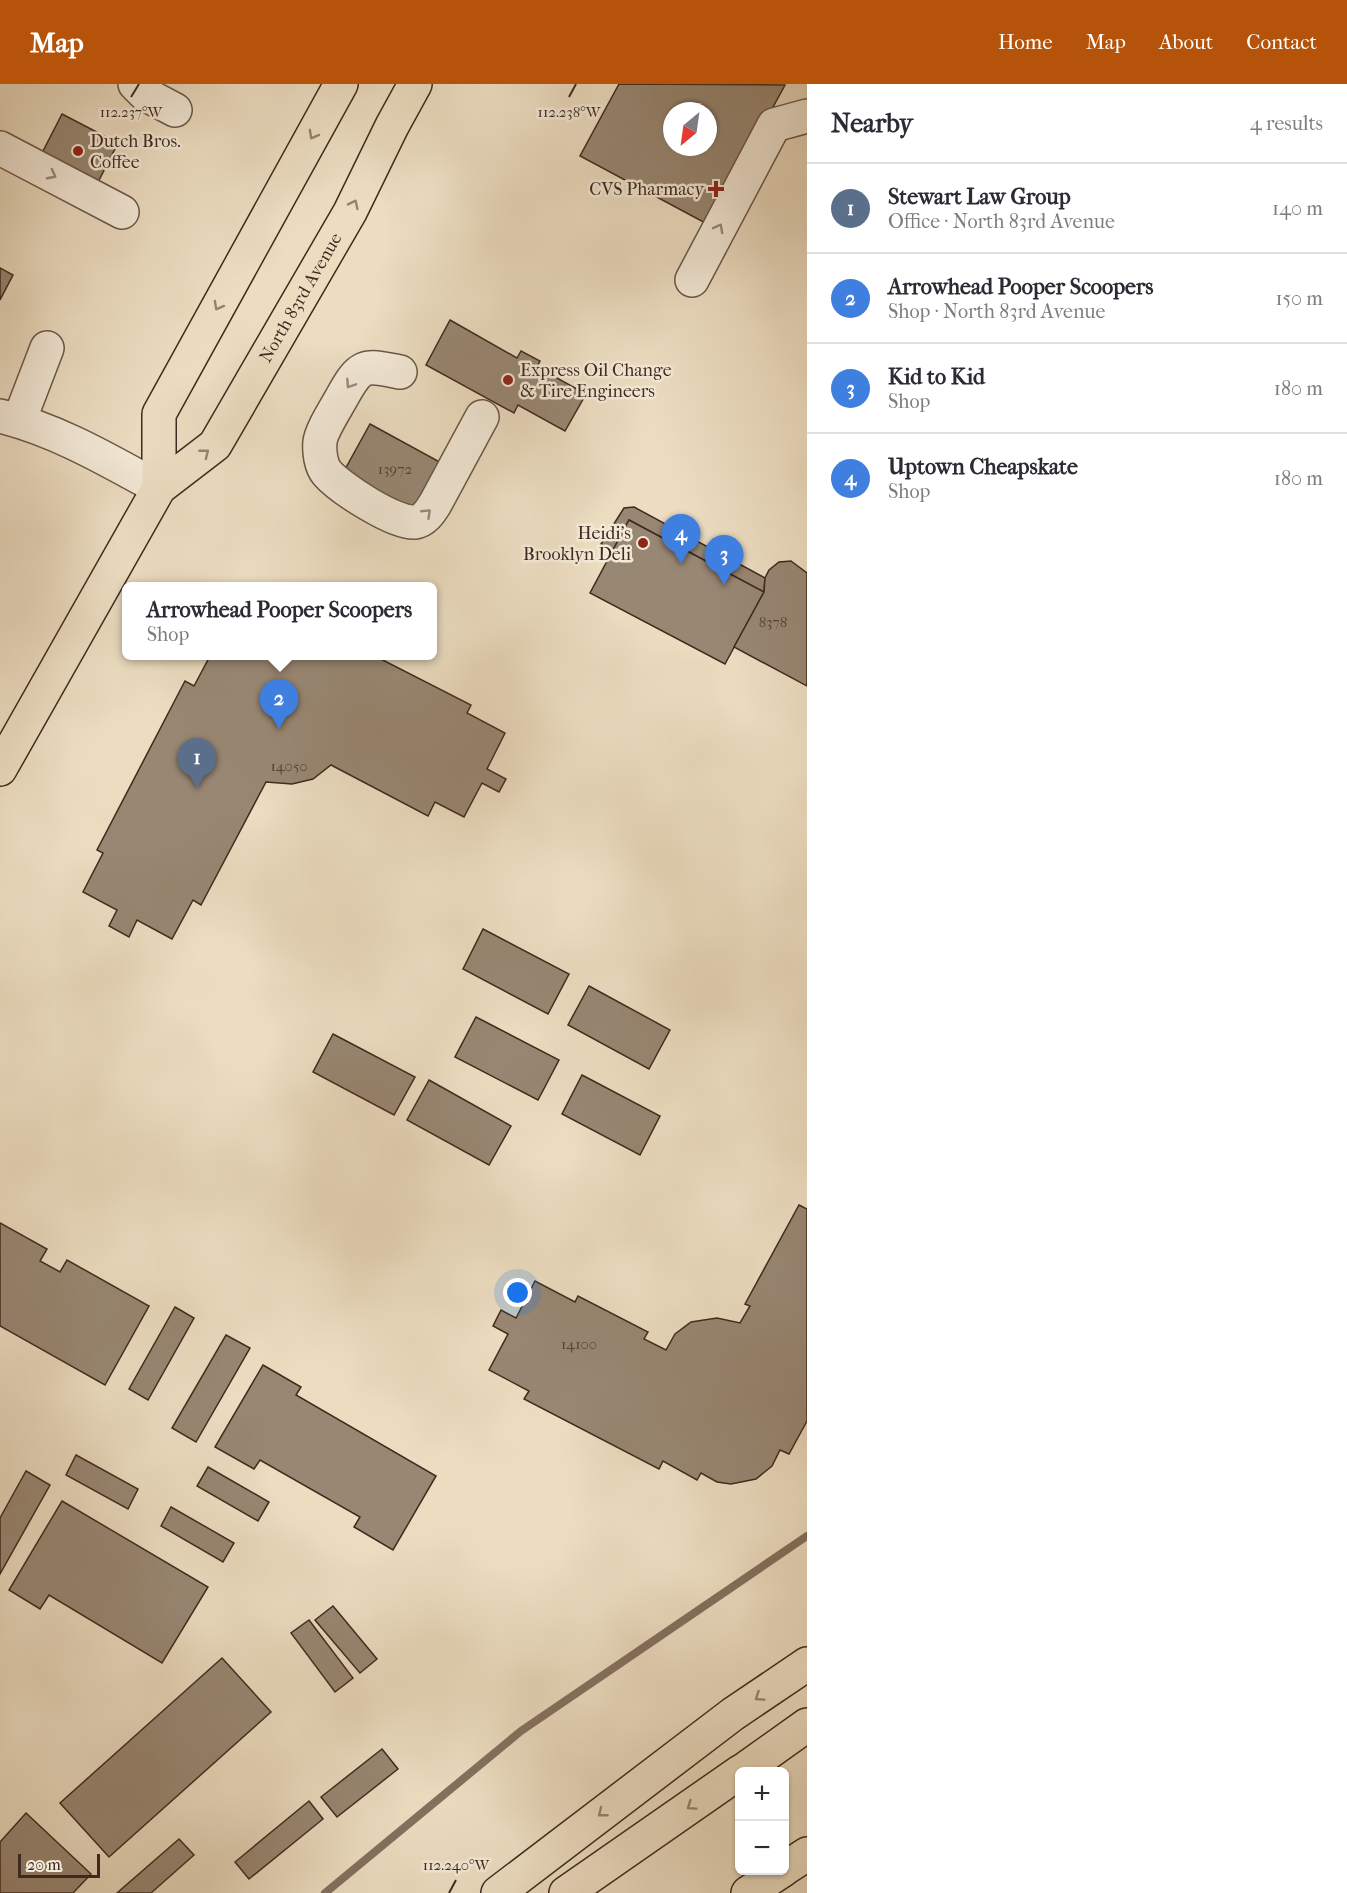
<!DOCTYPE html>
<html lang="en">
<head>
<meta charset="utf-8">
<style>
	:root { --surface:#fff; --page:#f2f2f3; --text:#2b2b33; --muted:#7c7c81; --line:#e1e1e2; --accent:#b45309 }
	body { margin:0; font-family:"IM FELL French Canon",serif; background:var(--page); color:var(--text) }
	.controls { position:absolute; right:18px; bottom:18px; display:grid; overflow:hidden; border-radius:9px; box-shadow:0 2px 4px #0004 }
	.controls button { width:54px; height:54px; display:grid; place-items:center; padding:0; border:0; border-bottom:2px solid var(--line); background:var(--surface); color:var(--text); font:30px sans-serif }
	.compass { position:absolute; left:663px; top:18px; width:54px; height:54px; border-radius:50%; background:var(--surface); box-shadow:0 2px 4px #0004; rotate:209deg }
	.scale { position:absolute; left:18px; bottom:15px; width:82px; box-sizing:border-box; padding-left:6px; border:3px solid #3e2a1f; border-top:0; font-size:16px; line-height:21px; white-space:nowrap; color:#3e2a1f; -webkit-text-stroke:4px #f3e9d7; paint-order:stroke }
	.you { position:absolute; left:518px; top:1209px; width:21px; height:21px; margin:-15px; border:4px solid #fff; border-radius:50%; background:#1a73e8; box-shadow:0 0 0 9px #1a73e833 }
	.badge { display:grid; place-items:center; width:39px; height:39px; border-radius:50%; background:var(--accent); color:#fff; font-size:20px; font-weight:700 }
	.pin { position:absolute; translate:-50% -50px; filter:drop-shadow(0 2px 3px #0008) }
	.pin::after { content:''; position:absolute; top:32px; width:21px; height:18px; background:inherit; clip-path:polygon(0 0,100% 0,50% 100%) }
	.popup { position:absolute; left:122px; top:498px; width:315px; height:78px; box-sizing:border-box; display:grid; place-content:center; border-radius:9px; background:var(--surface); filter:drop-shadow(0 2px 4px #0005); font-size:20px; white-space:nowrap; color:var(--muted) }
	.popup b { font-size:22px; color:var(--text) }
	.popup::after { content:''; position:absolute; left:50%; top:100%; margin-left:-12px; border:12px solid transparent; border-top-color:var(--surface) }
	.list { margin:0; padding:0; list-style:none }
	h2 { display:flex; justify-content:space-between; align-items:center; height:78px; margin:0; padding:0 24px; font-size:26px }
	h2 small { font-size:20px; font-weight:400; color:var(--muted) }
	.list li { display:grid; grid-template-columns:39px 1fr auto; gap:18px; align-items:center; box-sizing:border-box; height:90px; padding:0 24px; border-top:2px solid var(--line) }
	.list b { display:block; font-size:22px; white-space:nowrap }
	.list p { margin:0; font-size:20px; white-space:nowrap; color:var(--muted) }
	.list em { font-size:20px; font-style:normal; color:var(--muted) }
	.map { position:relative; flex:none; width:807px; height:1809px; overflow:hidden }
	header { display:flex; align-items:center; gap:36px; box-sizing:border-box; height:84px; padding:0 30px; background:var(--accent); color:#fff }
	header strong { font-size:28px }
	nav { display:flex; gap:33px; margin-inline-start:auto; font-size:21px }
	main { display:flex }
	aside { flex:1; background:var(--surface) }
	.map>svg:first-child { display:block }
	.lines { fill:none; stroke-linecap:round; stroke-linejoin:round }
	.stream { stroke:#83715f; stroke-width:8 }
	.building { fill:#988773; stroke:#3e2a1f; stroke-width:1.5; fill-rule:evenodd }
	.minor-casing { stroke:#6a5748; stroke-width:36 }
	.major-casing { stroke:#3e2a1f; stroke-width:36 }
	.highway-casing { stroke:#3e2a1f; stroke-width:36 }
	.minor { stroke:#f3e9d7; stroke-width:33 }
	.major { stroke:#ecddc1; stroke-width:33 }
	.highway { stroke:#ecddc1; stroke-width:33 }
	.oneway { stroke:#958470 }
	.oneway2 { stroke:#988a7b }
	.ticks { fill:none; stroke:#3e2a1f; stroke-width:2 }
	.poi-dot { fill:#8f2418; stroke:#f3e9d7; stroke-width:2 }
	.labels { text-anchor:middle; stroke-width:5; stroke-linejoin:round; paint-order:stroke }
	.number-label { font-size:15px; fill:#544134 }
	.poi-label { font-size:18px; fill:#3e2a1f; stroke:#f3e9d7; text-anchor:start }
	.street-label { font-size:18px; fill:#3e2a1f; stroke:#f3e9d7 }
	.ticks-label { font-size:15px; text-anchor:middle; fill:#3e2a1f; stroke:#f3e9d7; stroke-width:5; stroke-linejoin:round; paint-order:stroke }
</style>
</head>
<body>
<header>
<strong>Map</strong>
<nav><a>Home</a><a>Map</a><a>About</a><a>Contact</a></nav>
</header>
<main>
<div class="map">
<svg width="807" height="1809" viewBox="0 0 807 1809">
	<rect width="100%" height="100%" fill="#ecddc1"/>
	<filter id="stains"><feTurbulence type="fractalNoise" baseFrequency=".00333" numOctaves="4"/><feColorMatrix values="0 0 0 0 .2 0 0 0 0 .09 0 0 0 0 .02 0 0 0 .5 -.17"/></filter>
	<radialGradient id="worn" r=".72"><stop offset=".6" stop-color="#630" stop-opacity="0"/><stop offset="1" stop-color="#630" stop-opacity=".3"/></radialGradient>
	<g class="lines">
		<path class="stream" d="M325,1809l196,-162 286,-195"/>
	</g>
	<g class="building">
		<path d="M619,0l166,1 -76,140 -129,-69zM672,27h36v36h-36z"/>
		<path d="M62,30l56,29 -23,45 -56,-29z"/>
		<path d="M0,184l13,7 -13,25z"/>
		<path d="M450,236l67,38 4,-7 19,10 -3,6 49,27 -21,37 -47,-26 -4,8 -88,-48z"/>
		<path d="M370,340l77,42 -28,49 -76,-42z"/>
		<path d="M634,423l131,71 -1,14 -135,-72 -16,30 -12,-6 23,-36z"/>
		<path d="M629,436l135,72 -39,72 -135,-71z"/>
		<path d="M791,477l16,12v113l-73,-39 30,-55 1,-14 4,-8 10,-8z"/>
		<path d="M210,572h165l96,49 -4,8 38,20 -18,36 19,10 -7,13 -17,-9 -18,34 -29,-15 -7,14 -97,-51 -18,14 -21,5 -26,-2 -65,123 -8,-5 -21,39 -35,-19 -8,17 -20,-11 8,-16 -34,-18 20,-39 -6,-3 88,-169 9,5z"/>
		<path d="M483,845l86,45 -21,40 -85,-45z"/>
		<path d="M589,902l81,44 -21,39 -81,-44z"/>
		<path d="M476,933l83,43 -21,40 -83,-43z"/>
		<path d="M333,950l82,43 -21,38 -81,-43z"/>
		<path d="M582,991l78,41 -20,39 -78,-41z"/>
		<path d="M429,996l82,46 -22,39 -82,-45z"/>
		<path d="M799,1121l8,4v212l-18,33 -9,-4 -8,16 -16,13 -25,5 -14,-2 -16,-9 -4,7 -34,-19 -4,8 -135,-70 5,-8 -40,-21 19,-36 -15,-8 8,-16 15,8 19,-37 40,21 3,-6 70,36 -4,7 22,11 9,-16 16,-12 26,-4 23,5 10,-17 -5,-2z"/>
		<path d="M0,1139l47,26 -7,12 20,11 7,-12 82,46 -44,79 -105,-59z"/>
		<path d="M175,1223l19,11 -46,82 -19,-11z"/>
		<path d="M226,1251l24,13 -54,94 -24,-14z"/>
		<path d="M263,1281l38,22 -5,8 140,81 -43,74 -39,-23 6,-10 -100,-57 -6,9 -39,-22z"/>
		<path d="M76,1371l62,34 -10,20 -62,-34z"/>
		<path d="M208,1383l61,35 -11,19 -61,-35z"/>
		<path d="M26,1387l24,14 -50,89v-56z"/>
		<path d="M62,1417l146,86 -46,76 -113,-68 -9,14 -31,-19z"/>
		<path d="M171,1423l63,36 -11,19 -62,-36z"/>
		<path d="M333,1522l44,53 -17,14 -45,-53z"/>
		<path d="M309,1536l44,58 -18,14 -44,-59z"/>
		<path d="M222,1574l49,54 -162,145 -49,-54z"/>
		<path d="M382,1665l16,20 -61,48 -16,-20z"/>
		<path d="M309,1717l14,18 -74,60 -14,-17z"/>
		<path d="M26,1729l65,61 -18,19h-73v-51z"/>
		<path d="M179,1755l15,16 -43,38h-34z"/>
	</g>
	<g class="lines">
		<defs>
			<g id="minor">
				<path d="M135,0l10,10 30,16"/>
				<path d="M0,64l122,64"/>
				<path d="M692,196l82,-155 33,-9"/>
				<path d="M400,288c-36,-7 -39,-9 -58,25 -6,11 -21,34 -22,45 -1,10 1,24 7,31 13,15 68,51 88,49 9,-1 15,-10 20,-18l47,-87"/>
				<path d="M0,332c57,14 108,44 159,72"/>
				<path d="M19,337l28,-73"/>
			</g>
			<g id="major">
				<path d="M159,404v-74l182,-330"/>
				<path id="s1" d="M0,685l159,-281 56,-43 135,-233 42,-86 23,-42"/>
			</g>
			<g id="highway">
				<path d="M741,1688l66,-47"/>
				<path d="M784,1785l23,-15"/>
				<path d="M498,1809l235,-179 74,-50"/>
				<path d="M566,1809l174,-121"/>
				<path d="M748,1809l35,-23"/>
			</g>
		</defs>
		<use href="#minor" class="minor-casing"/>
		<use href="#major" class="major-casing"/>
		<use href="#highway" class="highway-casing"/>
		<use href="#minor" class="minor"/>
		<use href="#major" class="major"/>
		<use href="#highway" class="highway"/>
	</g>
	<defs><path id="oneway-chevron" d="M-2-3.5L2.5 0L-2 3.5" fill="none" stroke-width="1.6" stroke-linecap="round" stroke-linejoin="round" transform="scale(1.5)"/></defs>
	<g class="oneway">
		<use href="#oneway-chevron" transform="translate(313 51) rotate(119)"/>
		<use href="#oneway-chevron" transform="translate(354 120) rotate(-64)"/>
		<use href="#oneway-chevron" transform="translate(218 222) rotate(119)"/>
		<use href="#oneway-chevron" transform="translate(205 369) rotate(-38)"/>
		<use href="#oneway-chevron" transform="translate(759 1613) rotate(146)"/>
		<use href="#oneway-chevron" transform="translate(691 1722) rotate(145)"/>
		<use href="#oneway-chevron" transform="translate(602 1729) rotate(142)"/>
	</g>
	<g class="oneway2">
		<use href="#oneway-chevron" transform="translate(52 91) rotate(28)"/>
		<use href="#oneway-chevron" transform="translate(719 144) rotate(-62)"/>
		<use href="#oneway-chevron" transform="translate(350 300) rotate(123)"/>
		<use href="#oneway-chevron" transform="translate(427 429) rotate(-44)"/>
	</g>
	<path class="ticks" d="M131,13l8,-13M569,13l7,-13M449,1809l7,-13"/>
	<g class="poi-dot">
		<circle cx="78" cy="67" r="6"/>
		<path d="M713 96h6v6h6v6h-6v6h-6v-6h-6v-6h6z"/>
		<circle cx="508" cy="296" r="6"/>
		<circle cx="643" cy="459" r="6"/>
	</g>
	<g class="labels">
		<g class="number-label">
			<text x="395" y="390">13972</text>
			<text x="773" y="543">8378</text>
			<text x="289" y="687">14050</text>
			<text x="579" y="1265">14100</text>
		</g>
		<g class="poi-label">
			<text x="90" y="63">Dutch Bros.<tspan x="90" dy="21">Coffee</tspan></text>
			<text x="704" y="111" text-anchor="end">CVS Pharmacy</text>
			<text x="520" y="292">Express Oil Change<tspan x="520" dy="21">&amp; Tire Engineers</tspan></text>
			<text x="631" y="455" text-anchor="end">Heidi's<tspan x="631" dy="21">Brooklyn Deli</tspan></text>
		</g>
		<g class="street-label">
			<text dy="6" stroke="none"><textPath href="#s1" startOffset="564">North 83rd Avenue</textPath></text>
		</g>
	</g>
	<g class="ticks-label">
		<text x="131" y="33">112.237°W</text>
		<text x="569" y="33">112.238°W</text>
		<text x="456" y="1786">112.240°W</text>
	</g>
	<rect width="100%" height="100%" filter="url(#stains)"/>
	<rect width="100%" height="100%" fill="url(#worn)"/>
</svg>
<div class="controls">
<button>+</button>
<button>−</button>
</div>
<svg class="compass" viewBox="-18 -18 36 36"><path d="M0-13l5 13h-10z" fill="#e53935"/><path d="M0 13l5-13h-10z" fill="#7c7c81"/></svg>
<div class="scale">20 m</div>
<div class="you"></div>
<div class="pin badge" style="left:197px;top:704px;background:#5c6f8a">1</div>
<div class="pin badge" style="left:279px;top:645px;background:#3f7fe0">2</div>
<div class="popup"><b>Arrowhead Pooper Scoopers</b>Shop</div>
<div class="pin badge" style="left:724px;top:501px;background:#3f7fe0">3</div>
<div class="pin badge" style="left:681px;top:480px;background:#3f7fe0">4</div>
</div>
<aside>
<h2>Nearby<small>4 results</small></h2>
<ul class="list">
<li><span class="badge" style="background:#5c6f8a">1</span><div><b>Stewart Law Group</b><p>Office · North 83rd Avenue</p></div><em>140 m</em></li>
<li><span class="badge" style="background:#3f7fe0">2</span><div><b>Arrowhead Pooper Scoopers</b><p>Shop · North 83rd Avenue</p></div><em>150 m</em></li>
<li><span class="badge" style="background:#3f7fe0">3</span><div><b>Kid to Kid</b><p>Shop</p></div><em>180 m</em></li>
<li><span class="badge" style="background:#3f7fe0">4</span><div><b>Uptown Cheapskate</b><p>Shop</p></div><em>180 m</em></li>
</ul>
</aside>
</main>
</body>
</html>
